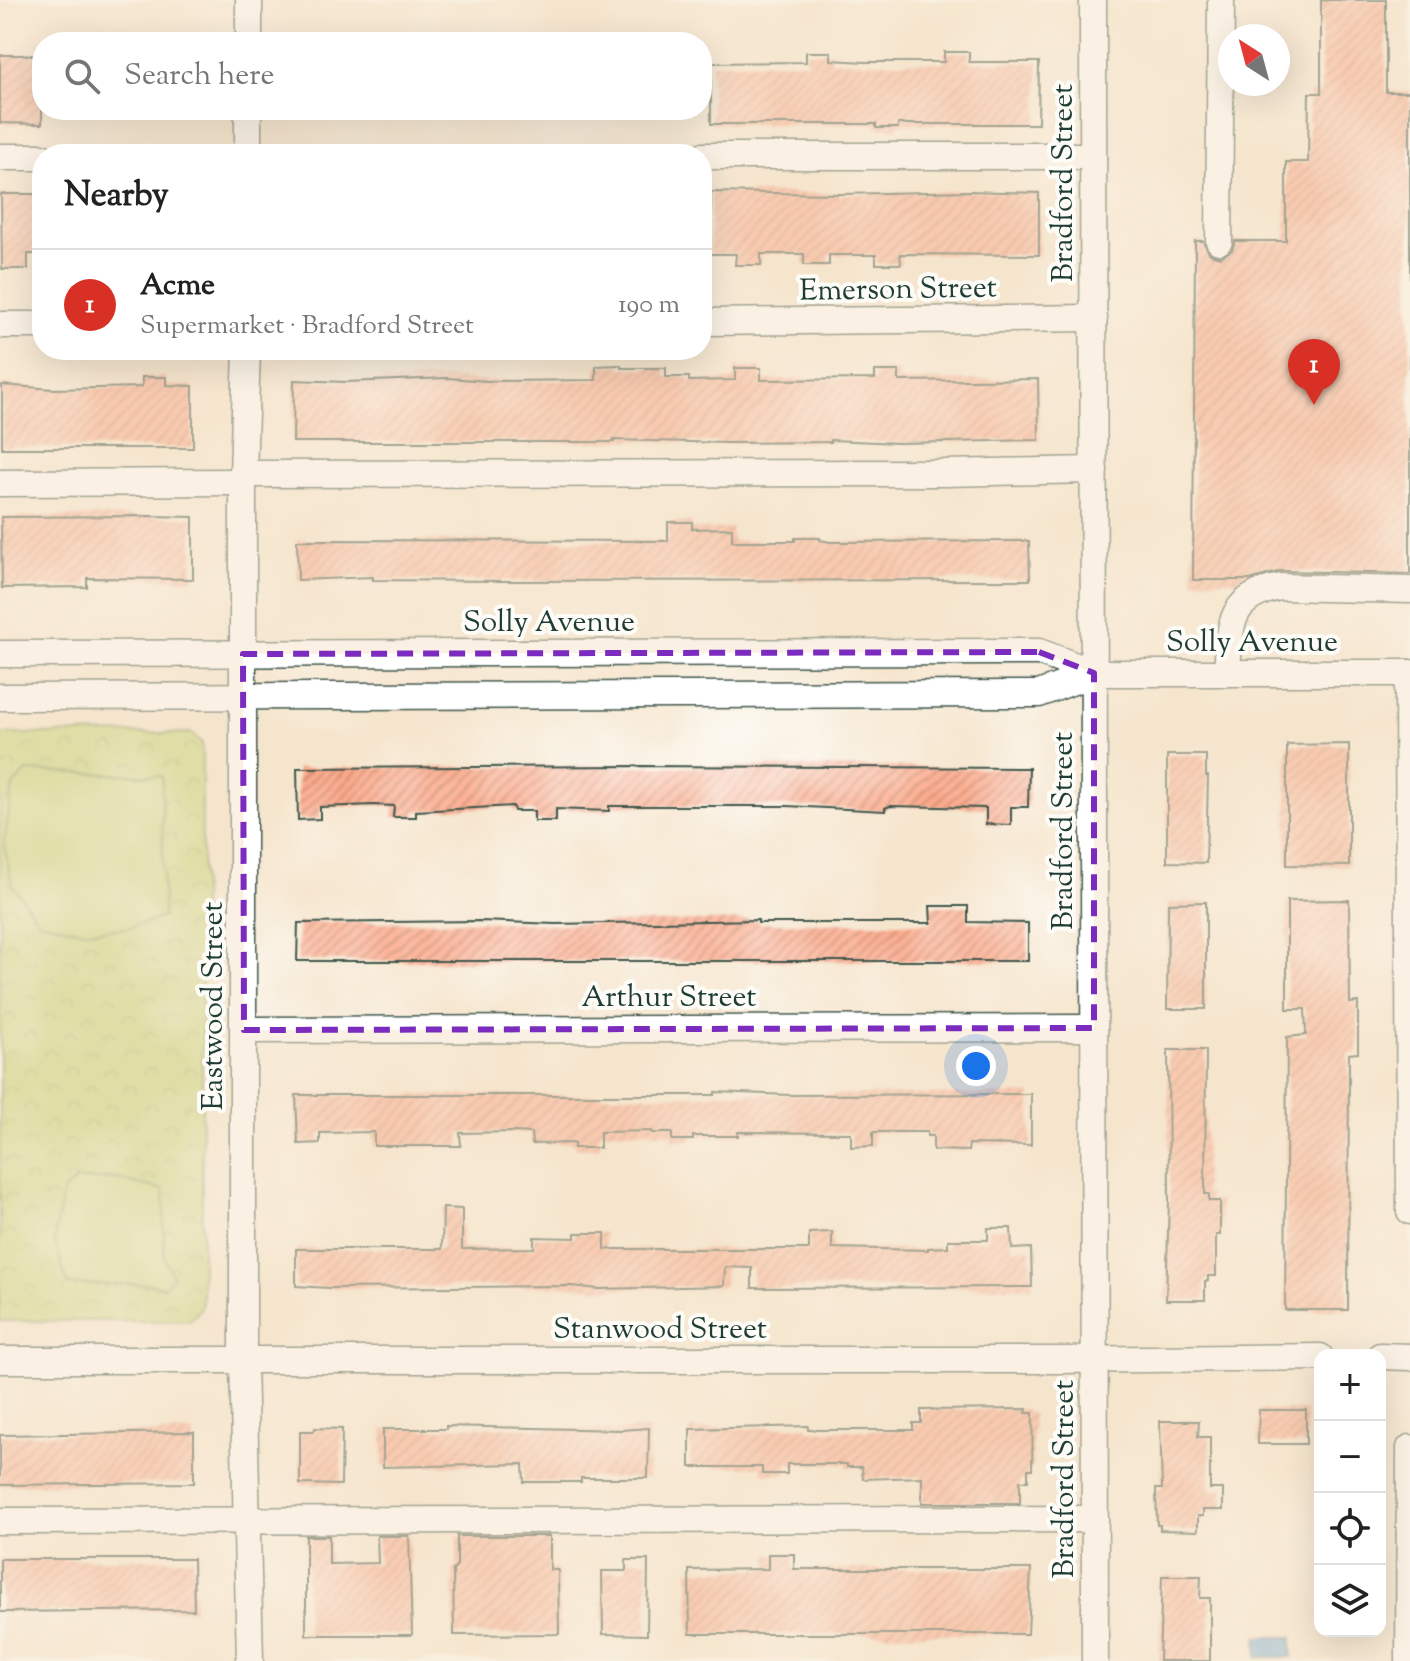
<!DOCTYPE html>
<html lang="en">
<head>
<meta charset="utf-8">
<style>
	:root { --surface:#fff; --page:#f2f2f2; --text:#222; --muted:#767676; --line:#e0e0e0; --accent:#d93025 }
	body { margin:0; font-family:"Sorts Mill Goudy",serif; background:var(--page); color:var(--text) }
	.controls { position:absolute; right:24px; bottom:24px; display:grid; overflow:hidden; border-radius:16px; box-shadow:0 8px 32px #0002 }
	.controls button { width:72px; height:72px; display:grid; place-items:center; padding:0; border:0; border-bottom:2px solid var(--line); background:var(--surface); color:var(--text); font:40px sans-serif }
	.compass { position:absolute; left:1218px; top:24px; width:72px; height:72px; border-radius:50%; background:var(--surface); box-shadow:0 8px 32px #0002; rotate:324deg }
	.you { position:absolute; left:976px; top:1066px; width:28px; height:28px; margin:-20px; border:6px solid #fff; border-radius:50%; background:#1a73e8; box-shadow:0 0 0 12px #1a73e833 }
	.badge { display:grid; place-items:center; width:52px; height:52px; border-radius:50%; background:var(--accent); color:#fff; font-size:26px; font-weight:700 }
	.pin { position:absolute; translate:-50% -66px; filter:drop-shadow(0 2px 4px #0008) }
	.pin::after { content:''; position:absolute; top:42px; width:28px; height:24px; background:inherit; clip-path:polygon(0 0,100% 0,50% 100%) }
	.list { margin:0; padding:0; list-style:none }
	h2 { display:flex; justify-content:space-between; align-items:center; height:104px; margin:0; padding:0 32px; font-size:34px }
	h2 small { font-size:26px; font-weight:400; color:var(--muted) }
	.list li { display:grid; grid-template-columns:52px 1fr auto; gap:24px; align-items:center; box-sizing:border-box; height:112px; padding:0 32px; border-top:2px solid var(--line) }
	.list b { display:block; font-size:30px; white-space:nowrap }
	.list p { margin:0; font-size:26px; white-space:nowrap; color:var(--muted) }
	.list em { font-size:26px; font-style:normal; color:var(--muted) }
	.icon { flex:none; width:44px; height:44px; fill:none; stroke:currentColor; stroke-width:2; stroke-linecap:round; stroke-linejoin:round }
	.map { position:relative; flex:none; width:1410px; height:1661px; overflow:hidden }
	.search { position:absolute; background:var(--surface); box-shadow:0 8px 32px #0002; left:32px; top:32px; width:680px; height:88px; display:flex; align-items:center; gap:20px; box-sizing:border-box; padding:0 28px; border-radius:32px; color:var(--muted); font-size:30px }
	.panel { position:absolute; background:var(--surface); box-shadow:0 8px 32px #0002; left:32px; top:144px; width:680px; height:216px; border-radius:32px }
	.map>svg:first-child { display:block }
	.park { fill:url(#park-crowns); stroke:#728855; stroke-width:2 }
	.pitch { fill:#c5d476; stroke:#728855; stroke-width:2 }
	.water { fill:#61a1d4; stroke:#406f84; stroke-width:2 }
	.building { fill:url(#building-hatch) }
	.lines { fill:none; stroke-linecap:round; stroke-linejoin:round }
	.minor-casing { stroke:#3f564b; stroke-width:29 }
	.minor { stroke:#fff; stroke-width:26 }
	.marked { fill:none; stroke:#7b2cbf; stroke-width:6; stroke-dasharray:16 10; stroke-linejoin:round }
	.labels { text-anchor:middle; stroke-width:8; stroke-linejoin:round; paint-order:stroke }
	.street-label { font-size:30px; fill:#1f3d34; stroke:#fdfcf7 }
</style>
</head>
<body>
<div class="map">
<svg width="1410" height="1661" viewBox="0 0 1410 1661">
	<defs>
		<pattern id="park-crowns" width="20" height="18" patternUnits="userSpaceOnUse" patternTransform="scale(2)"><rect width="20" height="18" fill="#c5d476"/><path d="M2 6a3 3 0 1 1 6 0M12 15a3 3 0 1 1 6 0" fill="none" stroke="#a9b767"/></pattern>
		<pattern id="building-hatch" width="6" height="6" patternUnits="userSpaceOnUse" patternTransform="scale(2)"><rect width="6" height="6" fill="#fca889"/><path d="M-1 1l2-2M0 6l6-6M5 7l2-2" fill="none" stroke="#cb8a71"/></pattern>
	</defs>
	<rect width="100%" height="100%" fill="#fdfcf7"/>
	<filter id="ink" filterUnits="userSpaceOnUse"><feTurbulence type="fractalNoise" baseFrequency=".0125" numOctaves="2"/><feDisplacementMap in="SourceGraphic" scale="16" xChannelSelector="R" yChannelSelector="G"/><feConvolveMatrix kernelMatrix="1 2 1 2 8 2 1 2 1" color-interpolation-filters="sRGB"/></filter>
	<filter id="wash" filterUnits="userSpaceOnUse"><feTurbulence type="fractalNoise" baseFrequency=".006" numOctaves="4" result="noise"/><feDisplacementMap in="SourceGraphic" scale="32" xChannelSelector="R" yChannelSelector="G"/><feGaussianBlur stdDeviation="1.8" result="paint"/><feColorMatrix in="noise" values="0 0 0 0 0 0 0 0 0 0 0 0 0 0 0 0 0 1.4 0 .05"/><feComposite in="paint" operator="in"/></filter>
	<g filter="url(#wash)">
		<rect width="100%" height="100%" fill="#f6e5cd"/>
		<path class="park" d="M191,733l11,10v564l-12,14h-190v-587z"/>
		<g class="pitch">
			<path d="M27,771l135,5 1,141 -34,11 -45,3 -45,-10 -27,-36 -8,-40 9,-60z"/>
			<path d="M118,1179l46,11v67l9,20 -9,10 -15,-3 -81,1 -14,-45 9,-48 13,-12z"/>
		</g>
		<rect class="water" x="1257" y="1637" width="35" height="20"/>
		<g id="blocks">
			<g class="building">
				<path d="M1321,0h65v92h24v482l-129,-3 -31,9h-57l2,-339h8l7,13 10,3 12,-7 3,-9h51v-79h22l1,-69h12z"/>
				<path d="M806,52h25v8l35,2h78v-10h25v10h70l-1,62h-140v4h-22v-4h-165v-61l95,-1z"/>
				<path d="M0,55h42v69l-42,-1z"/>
				<path d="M970,191l69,2v62l-139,-1 1,10h-25v-9h-47v10h-25v-11h-43v11h-26l1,-11h-26l1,-62 131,2z"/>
				<path d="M1,194h41v60h-14v15h-26z"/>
				<path d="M621,365v3h45v9h23v4l46,-1v-12h26v12l114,-1v-8h24v10l139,-2 1,61 -140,3 -68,-3v2l-102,1 -115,-3v2h-321l1,-62 52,2 102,-4 39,3 109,-1v-14z"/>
				<path d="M142,377h24v8l27,1v62h-191v-63l51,4 89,-2z"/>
				<path d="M151,516l42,1v62l-106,-1v9l-85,1 -1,-71z"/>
				<path d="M668,522h24v7l40,-1v13h63v-3h25v2l10,2 199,-1 1,39 -529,1 -128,-1v-3l-75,3 -1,-40 371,1z"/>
				<path d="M1349,744v122l-62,-1v-120z"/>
				<path d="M1167,755h39v21h2l-2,87 -39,-1z"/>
				<path d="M638,766l391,2 -1,39h-17v18l-25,-1v-16l-96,-2 -5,2v3l-98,-5h-178v5l-53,-2v12h-22v-10h-20l-1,-5 -97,5v6h-23l1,-11 -20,-1 -54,2v12l-22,1 -1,-52z"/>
				<path d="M1349,900l1,103 8,-1v51l-9,1 -1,256h-63l2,-273 19,-2 -1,-26h-18v-108z"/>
				<path d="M1206,902v107h-39l1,-106z"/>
				<path d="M930,906h38v16l60,1v38h-731l1,-38 183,-2 74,3 203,-4v3h173z"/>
				<path d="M1168,1050h38l-1,144h4v7h11v34h-4v41h-8v5h-3v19h-39l3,-100z"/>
				<path d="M715,1092l75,3 241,-1v51l-62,-1 -1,7 -35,-1v-14h-6v-4h-54v14l-22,1v-14l-113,-1v4h-45v4h-21v-7h-20v-2l-52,1v16h-26v-5l-42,1 -1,-11 -18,-1 -53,1 1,13h-87v-14l-54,1v10l-22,1 -2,-49h419z"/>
				<path d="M443,1208l19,1v40l72,-1v-11l41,1v-5h30v16h204v-16l23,-1v16l96,2v-2l20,-1v-7h40v-12h23l1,21 19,-1 1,39 -280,1v-20l-27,-1 -1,19 -125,3 -27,-3 -243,2 -33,-2v-37h146z"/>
				<path d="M1027,1409l-1,4h7l-1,56h-4v12h-8v22h-98v-26l-59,2 -1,-12h-15v-3h-60v10h-25v-7h-72v-38l118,-3v4h105v-7h8v-13z"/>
				<path d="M1259,1410h47v34h-48z"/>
				<path d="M1160,1421h39l-1,16h12v52h13v21h-20v6h-5v15l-38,-1v-5h-3l-1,-36h6z"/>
				<path d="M446,1426l175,4 28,-2 -1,50h-67v4h-57l-1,-18 -140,3v-38h63z"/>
				<path d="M315,1428l27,1 -1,56 -41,-1v-53h14z"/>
				<path d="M194,1432v51l-194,2v-50z"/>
				<path d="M306,1536h23v28l49,-1 -1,-27h32l3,99h-106z"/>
				<path d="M457,1536h93v34h8l1,64 -105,1 -1,-65 4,-4z"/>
				<path d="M768,1554h26v15h237l-3,65h-338l-1,-64 79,-1z"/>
				<path d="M0,1559h193l1,51 -194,2z"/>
				<path d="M626,1560h22l-1,75 -44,-1 -1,-63h24z"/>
				<path d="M1162,1576h39l-1,22h10v63h-51z"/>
			</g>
		</g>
	</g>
	<g filter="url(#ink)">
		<use href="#blocks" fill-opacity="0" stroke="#3f564b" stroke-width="2"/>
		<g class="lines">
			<defs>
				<g id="minor">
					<path d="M1093,0l2,1661"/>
					<path d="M249,42v-42"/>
					<path d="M248,154v-44"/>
					<path d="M702,156h391"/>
					<path d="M0,157h42"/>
					<path d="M1219,241l2,-241"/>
					<path d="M702,322l392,-4"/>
					<path d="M0,325h42"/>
					<path d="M247,350l-4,124v885l7,302"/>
					<path d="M243,474l701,-1 150,-3"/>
					<path d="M0,483l243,-1"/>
					<path d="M0,654l1039,-2 55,21h316"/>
					<path d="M1227,673c3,-45 0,-77 54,-86l129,3"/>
					<path d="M1408,673l2,538"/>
					<path d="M0,697l1039,-3 55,-21"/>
					<path d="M244,1030l850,-2"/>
					<path d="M1380,1356l30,1"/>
					<path d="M0,1360h1060l260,-3"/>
					<path d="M0,1521l1095,-2"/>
					<path d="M1409,1661l1,-213"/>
				</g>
			</defs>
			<use href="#minor" class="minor-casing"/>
			<use href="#minor" class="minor"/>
		</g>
	</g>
	<path d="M0 0H1410V1661H0ZM1039,652l55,21v355l-850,2 -1,-376z" fill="#f6e5cd" fill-opacity=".55" fill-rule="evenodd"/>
	<path class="marked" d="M1039,652l55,21v355l-850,2 -1,-376z"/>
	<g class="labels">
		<g class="street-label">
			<text transform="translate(1062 183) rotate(-90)" y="10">Bradford Street</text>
			<text transform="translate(898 288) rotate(-1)" y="10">Emerson Street</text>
			<text x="549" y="631">Solly Avenue</text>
			<text x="1252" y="651">Solly Avenue</text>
			<text transform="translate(1062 831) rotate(-90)" y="10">Bradford Street</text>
			<text x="669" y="1006">Arthur Street</text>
			<text transform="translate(212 1006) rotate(-90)" y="10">Eastwood Street</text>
			<text x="660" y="1338">Stanwood Street</text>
			<text transform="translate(1063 1479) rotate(-90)" y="10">Bradford Street</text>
		</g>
	</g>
</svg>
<div class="controls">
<button>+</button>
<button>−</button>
<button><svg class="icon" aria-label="locate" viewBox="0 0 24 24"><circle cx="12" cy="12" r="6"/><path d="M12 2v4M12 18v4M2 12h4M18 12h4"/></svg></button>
<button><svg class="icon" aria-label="layers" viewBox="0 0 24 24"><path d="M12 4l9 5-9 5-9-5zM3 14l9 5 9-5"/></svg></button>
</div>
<svg class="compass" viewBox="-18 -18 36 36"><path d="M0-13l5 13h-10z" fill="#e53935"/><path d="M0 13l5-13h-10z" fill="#767676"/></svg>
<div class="you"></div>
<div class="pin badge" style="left:1314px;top:405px">1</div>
<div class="search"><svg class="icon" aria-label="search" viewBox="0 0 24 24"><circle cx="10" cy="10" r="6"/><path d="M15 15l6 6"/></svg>Search here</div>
<section class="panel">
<h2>Nearby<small></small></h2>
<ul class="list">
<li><span class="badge">1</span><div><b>Acme</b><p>Supermarket · Bradford Street</p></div><em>190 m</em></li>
</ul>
</section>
</div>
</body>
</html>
